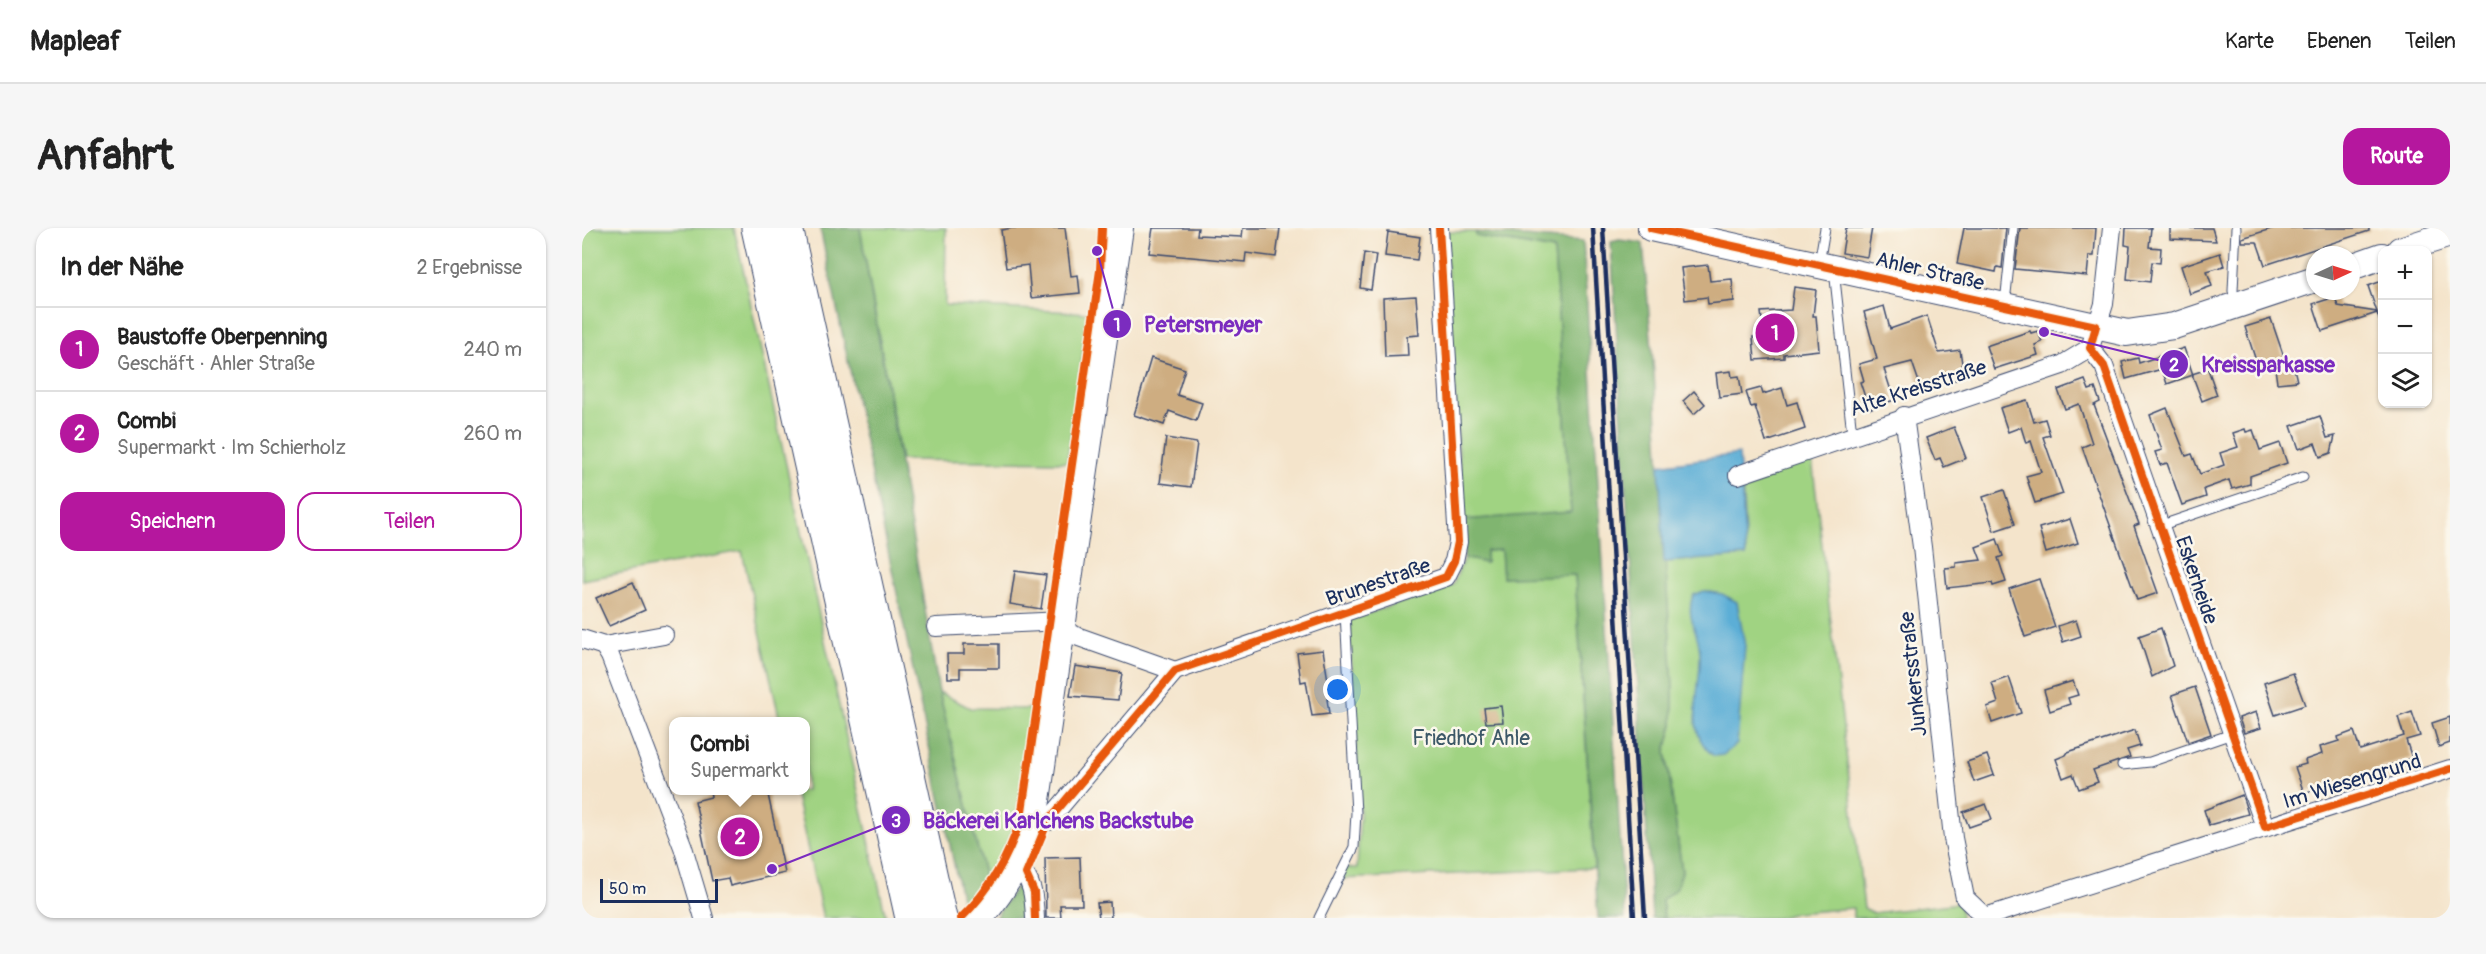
<!DOCTYPE html>
<html lang="de">
<head>
<meta charset="utf-8">
<style>
	:root { --surface:#fff; --page:#f6f6f6; --text:#222; --muted:#767676; --line:#e0e0e0; --accent:#b5179e }
	body { margin:0; font-family:Pangolin,sans-serif; background:var(--page); color:var(--text) }
	.controls { position:absolute; right:18px; top:18px; display:grid; overflow:hidden; border-radius:12px; box-shadow:0 2px 4px #0004 }
	.controls button { width:54px; height:54px; display:grid; place-items:center; padding:0; border:0; border-bottom:2px solid var(--line); background:var(--surface); color:var(--text); font:30px sans-serif }
	.compass { position:absolute; left:1724px; top:18px; width:54px; height:54px; border-radius:50%; background:var(--surface); box-shadow:0 2px 4px #0004; rotate:86deg }
	.scale { position:absolute; left:18px; bottom:15px; width:118px; box-sizing:border-box; padding-left:6px; border:3px solid #1b2f5e; border-top:0; font-size:16px; line-height:21px; white-space:nowrap; color:#1b2f5e; -webkit-text-stroke:4px #fbf7ec; paint-order:stroke }
	.you { position:absolute; left:756px; top:462px; width:21px; height:21px; margin:-15px; border:4px solid #fff; border-radius:50%; background:#1a73e8; box-shadow:0 0 0 9px #1a73e833 }
	.badge { display:grid; place-items:center; width:39px; height:39px; border-radius:50%; background:var(--accent); color:#fff; font-size:20px; font-weight:700 }
	.pin { position:absolute; translate:-50% -50%; border:3px solid #fff; box-shadow:0 2px 6px #0006 }
	.popup { position:absolute; left:87px; top:489px; width:141px; height:78px; box-sizing:border-box; display:grid; place-content:center; border-radius:12px; background:var(--surface); filter:drop-shadow(0 2px 4px #0005); font-size:20px; white-space:nowrap; color:var(--muted) }
	.popup b { font-size:22px; color:var(--text) }
	.popup::after { content:''; position:absolute; left:50%; top:100%; margin-left:-12px; border:12px solid transparent; border-top-color:var(--surface) }
	.list { margin:0; padding:0; list-style:none }
	h2 { display:flex; justify-content:space-between; align-items:center; height:78px; margin:0; padding:0 24px; font-size:26px }
	h2 small { font-size:20px; font-weight:400; color:var(--muted) }
	.list li { display:grid; grid-template-columns:39px 1fr auto; gap:18px; align-items:center; box-sizing:border-box; height:84px; padding:0 24px; border-top:2px solid var(--line) }
	.list b { display:block; font-size:22px; white-space:nowrap }
	.list p { margin:0; font-size:20px; white-space:nowrap; color:var(--muted) }
	.list em { font-size:20px; font-style:normal; color:var(--muted) }
	.actions { display:flex; gap:12px; padding:18px 24px }
	.actions a { flex:1; padding:14px 0; border:2px solid var(--accent); border-radius:18px; text-align:center; font-size:21px; color:var(--accent) }
	.actions .main { background:var(--accent); color:#fff }
	.icon { flex:none; width:33px; height:33px; fill:none; stroke:currentColor; stroke-width:2; stroke-linecap:round; stroke-linejoin:round }
	.map { position:relative; flex:none; width:1868px; height:690px; overflow:hidden; border-radius:18px }
	header { display:flex; align-items:center; gap:36px; box-sizing:border-box; height:84px; padding:0 30px; background:var(--surface); border-bottom:2px solid var(--line) }
	header strong { font-size:28px }
	nav { display:flex; gap:33px; margin-inline-start:auto; font-size:21px }
	.intro { display:flex; align-items:center; justify-content:space-between; box-sizing:border-box; height:144px; padding:0 36px }
	h1 { margin:0; font-size:42px }
	.button { padding:15px 27px; border-radius:18px; background:var(--accent); color:#fff; font-size:21px; font-weight:700 }
	main { display:flex; gap:36px; padding:0 36px }
	aside { flex:1; background:var(--surface); border-radius:18px; box-shadow:0 2px 4px #0004 }
	.map>svg:first-child { display:block }
	.green { fill:#a0d382; stroke:#5e8170; stroke-width:1.5 }
	.forest { fill:#80b570; stroke:#4e7267; stroke-width:1.5 }
	.water { fill:#5baed6; stroke:#3b6e9a; stroke-width:1.5 }
	.building { fill:#cead81 }
	.lines { fill:none; stroke-linecap:round; stroke-linejoin:round }
	.lane-casing { stroke:#3c4a6e; stroke-width:11 }
	.street-casing { stroke:#3c4a6e; stroke-width:20 }
	.secondary-casing { stroke:#3c4a6e; stroke-width:28 }
	.highway-casing { stroke:#3c4a6e; stroke-width:35 }
	.lane { stroke:#fff; stroke-width:9 }
	.street { stroke:#fff; stroke-width:18 }
	.secondary { stroke:#fff; stroke-width:26 }
	.highway { stroke:#fff; stroke-width:33 }
	.rail { stroke:#1b2f5e; stroke-width:4.5 }
	.cycleway-casing { stroke:#fbf7ec; stroke-width:11 }
	.cycleway { stroke:#e8590c; stroke-width:8 }
	.labels { text-anchor:middle; stroke-width:5; stroke-linejoin:round; paint-order:stroke }
	.street-label { font-size:21px; fill:#1b2f5e; stroke:#fbf7ec }
	.park-label { font-size:21px; fill:#3c5867; stroke:#fbf7ec }
	.leader { fill:none; stroke:#7b2cbf; stroke-width:2 }
	.callout-dot { fill:#7b2cbf; stroke:#fbf7ec; stroke-width:2 }
	.mark-label { font-size:18px; text-anchor:middle; font-weight:bold; fill:#fff }
	.callout-label { font-size:22px; text-anchor:middle; font-weight:bold; fill:#7b2cbf; stroke:#fbf7ec; stroke-width:5; stroke-linejoin:round; paint-order:stroke }
</style>
</head>
<body>
<header>
<strong>Mapleaf</strong>
<nav><a>Karte</a><a>Ebenen</a><a>Teilen</a></nav>
</header>
<div class="intro"><h1>Anfahrt</h1><a class="button">Route</a></div>
<main>
<aside>
<h2>In der Nähe<small>2 Ergebnisse</small></h2>
<ul class="list">
<li><span class="badge">1</span><div><b>Baustoffe Oberpenning</b><p>Geschäft · Ahler Straße</p></div><em>240 m</em></li>
<li><span class="badge">2</span><div><b>Combi</b><p>Supermarkt · Im Schierholz</p></div><em>260 m</em></li>
</ul>
<div class="actions"><a class="main">Speichern</a><a>Teilen</a></div>
</aside>
<div class="map">
<svg width="1868" height="690" viewBox="0 0 1868 690">
	<rect width="100%" height="100%" fill="#fbf7ec"/>
	<filter id="ink" filterUnits="userSpaceOnUse"><feTurbulence type="fractalNoise" baseFrequency=".0167" numOctaves="2"/><feDisplacementMap in="SourceGraphic" scale="12" xChannelSelector="R" yChannelSelector="G"/><feConvolveMatrix kernelMatrix="1 2 1 2 8 2 1 2 1" color-interpolation-filters="sRGB"/></filter>
	<filter id="wash" filterUnits="userSpaceOnUse"><feTurbulence type="fractalNoise" baseFrequency=".008" numOctaves="4" result="noise"/><feDisplacementMap in="SourceGraphic" scale="24" xChannelSelector="R" yChannelSelector="G"/><feGaussianBlur stdDeviation="1.35" result="paint"/><feColorMatrix in="noise" values="0 0 0 0 0 0 0 0 0 0 0 0 0 0 0 0 0 1.4 0 .05"/><feComposite in="paint" operator="in"/></filter>
	<g filter="url(#wash)">
		<rect width="100%" height="100%" fill="#f4e4cb"/>
		<g class="green">
			<path d="M0,0h152l152,690h-63l-28,-127 11,-1v-68l-26,-1 -38,-170 -160,29z"/>
			<path d="M278,0h86l-1,77 144,8 -22,149 -166,-2z"/>
			<path d="M863,4h31v4l78,14 17,263 -108,7z"/>
			<path d="M1229,222l53,458 9,5 87,-10 1,15h-108v-10l-57,5 -19,5h-113l-2,-18 14,-11 6,-17 -16,-121 7,-27 -9,-162 82,-6 -4,-79z"/>
			<path d="M919,322l2,27 72,-3 19,294 -252,11 4,-11h11l3,-53 -11,-195 104,-35 11,-27 22,5v-12z"/>
			<path d="M357,464l31,16 63,1 -16,111 -12,30 -19,32z"/>
		</g>
		<g class="forest">
			<path d="M238,0h40l79,464 47,190 -23,25z"/>
			<path d="M894,4l107,9 42,677h-27l-23,-343 -72,2 -2,-27 -15,1v12l-22,-5 -1,-38 108,-8 -17,-262 -78,-14z"/>
			<path d="M1037,12l24,3 11,131 19,312v38l-7,27 16,121 -6,17 -14,11 2,18h-12l-41,-676z"/>
			<path d="M438,653l9,37h-34z"/>
		</g>
		<g class="water">
			<path d="M1157,226l7,102 -82,6 -5,-97z"/>
			<path d="M1122,363l18,3 15,8 8,44 -8,98 -14,11 -9,1c-35,-27 -8,-75 -15,-111 -4,-21 -13,-28 -6,-50z"/>
		</g>
		<g id="blocks">
			<g class="building">
				<path d="M431,0h52l6,48 7,-1 2,18 -49,5 -3,-33 -22,3 -5,-38z"/>
				<path d="M571,0h45l-1,7 45,2 1,-9h37l-4,29 -30,-4 -1,9 -96,-9z"/>
				<path d="M1264,0h26l-5,29 -25,-4z"/>
				<path d="M1382,0h42l-4,40 -5,-1 -1,5 -39,-8z"/>
				<path d="M1438,0h76l-2,28h-5l-2,20 -72,-7z"/>
				<path d="M1544,0h25l-2,19 12,1 -1,15 -8,-1 -2,20 -23,-3 3,-33 -5,-1z"/>
				<path d="M1588,0h42l4,13 -46,-2z"/>
				<path d="M1692,0h95v3l-104,34 -8,-23h-15v-4z"/>
				<path d="M806,4l32,5 -3,23 -32,-4z"/>
				<path d="M782,25l12,2 -5,35 -11,-2z"/>
				<path d="M1638,25l4,13 -17,5 5,15 -22,8 -9,-28z"/>
				<path d="M1126,37l2,16 22,-2 2,22 -26,3 -1,-7 -22,3 -4,-32z"/>
				<path d="M1800,53v41h-2l-3,-9 -55,18 -9,-27 22,-7 3,9 39,6 -9,-26z"/>
				<path d="M1212,59l22,3 -3,26h3l3,34 -35,4v4l-29,2 -2,-23 11,-1 -3,-24 30,-2z"/>
				<path d="M834,68l3,39 -12,1 1,20 -23,1 -2,-59z"/>
				<path d="M1302,78l6,23 37,-13 12,37 21,-3 4,27 -42,14 -10,-29 -28,7 10,31 -25,9 -9,-27 4,-1 -5,-17 18,-5 -13,-47z"/>
				<path d="M1689,91l16,47 6,-2 4,17 -20,2 -3,-22 -16,6 -13,-40z"/>
				<path d="M1448,103l1,2 7,-2 4,11 -7,3 3,10 -44,14 -8,-23z"/>
				<path d="M1602,120l9,27 -26,9 -5,-15 -36,10 -4,-17 16,-4 1,5z"/>
				<path d="M569,130l34,11 -8,26 25,8 -6,18 -27,-10 -5,14 -30,-10z"/>
				<path d="M1626,141l9,26 -15,6 -10,-27z"/>
				<path d="M1149,143l1,6 7,-1 3,18 -23,3 -3,-24z"/>
				<path d="M1503,152l4,10 6,-2 5,14 -6,3 45,119 -5,2 24,67 -21,7 -55,-153 10,-4 -13,-39 -14,5 -7,-19z"/>
				<path d="M1179,160l2,6 19,-6 5,17 10,-3 8,27 -39,13 -11,-36 -4,1 -5,-15z"/>
				<path d="M1112,163l11,13 -11,10 -11,-13z"/>
				<path d="M1445,172l7,22 11,-3 5,16 -7,2 20,57 -28,9 -9,-27 15,-4 -10,-31 -5,2 -5,-16 -13,5 -8,-24z"/>
				<path d="M1585,180l19,48 6,-2 8,20 24,-9 -4,-12 18,-6 -5,-14 12,-4 1,3 7,-2 7,20 20,-7 7,20 -37,13v8l-18,5 -3,-9 -25,9 2,8 -24,8 -15,-42 -7,2 -5,-13 7,-2 -12,-35z"/>
				<path d="M1738,188l7,22 8,-2 -4,17 -11,4 -5,-14 -16,6 -8,-23z"/>
				<path d="M1372,199l12,31 -22,9 -4,-9 -5,2 -9,-22z"/>
				<path d="M584,210l31,5 -6,44 -31,-4z"/>
				<path d="M1422,262l11,34 -21,7 -11,-34z"/>
				<path d="M1488,291l8,24 -32,10 -7,-25z"/>
				<path d="M1415,311l6,17 -5,2 8,24 -13,4 -1,-3 -45,5 -2,-20 11,-1v-4l25,-3 -5,-13z"/>
				<path d="M433,343l31,4 -5,34 -31,-5z"/>
				<path d="M1457,351l16,48 -30,10 -16,-48z"/>
				<path d="M51,354l12,28 -36,16 -13,-28z"/>
				<path d="M1494,392l5,16 -18,6 -5,-16z"/>
				<path d="M1579,400l12,38 -21,11 -13,-41z"/>
				<path d="M382,416h35v24h-39v10h-12l-1,-24h17z"/>
				<path d="M741,422l8,49h-4l2,15 -17,2 -6,-35 -5,1 -4,-29z"/>
				<path d="M493,438l47,7 -4,27 -48,-4z"/>
				<path d="M1711,445l12,32 -30,10 -11,-32z"/>
				<path d="M1427,449l12,36 -29,10 -5,-16 11,-4 -6,-20z"/>
				<path d="M1491,453l5,14 -10,3 2,6 -20,7 -6,-21z"/>
				<path d="M1613,459l16,47 -23,8 -16,-47z"/>
				<path d="M919,478l2,16 -17,1 -2,-15z"/>
				<path d="M1674,484l5,16 -17,5 -5,-15z"/>
				<path d="M1830,484l8,24 -14,4 6,18 -108,35 -9,-26 11,-3 -1,-4 17,-6 -2,-7 19,-6 -1,-4 16,-6 6,19 44,-14 -6,-19z"/>
				<path d="M1868,489v26l-11,4 -7,-24z"/>
				<path d="M1553,502l5,16 -13,4 3,7 -37,13 5,12 -19,7 -6,-15 -10,4 -7,-19 10,-4 2,-3z"/>
				<path d="M1405,527l7,20 -20,7 -7,-20z"/>
				<path d="M128,562h57l18,83 -55,13 -2,-8 -16,3 -17,-80 16,-4z"/>
				<path d="M1660,567l6,19 -39,11 -5,-15z"/>
				<path d="M1404,576l6,15 -23,8 -6,-15z"/>
				<path d="M498,629l2,48h-22l1,13h-15l-1,-60z"/>
				<path d="M528,674l1,16h-12l-2,-15z"/>
			</g>
		</g>
	</g>
	<g filter="url(#ink)">
		<use href="#blocks" fill-opacity="0" stroke="#3c4a6e" stroke-width="1.5"/>
		<g class="lines">
			<defs>
				<g id="lane">
					<path d="M1237,36l6,-36"/>
					<path d="M1252,42l18,164"/>
					<path d="M1423,75l8,-75"/>
					<path d="M1654,75l-3,-12 3,-63"/>
					<path d="M1577,298l144,-49"/>
					<path d="M1540,537l28,-3 82,-28"/>
					<path d="M737,690l35,-71 2,-34 -11,-200"/>
				</g>
				<g id="street">
					<path d="M1508,120l14,18 161,461"/>
					<path d="M1322,188l18,131 31,291 12,60 20,19"/>
					<path d="M1156,247l324,-110 28,-17 14,-44 8,-76"/>
					<path d="M354,399l127,-6"/>
					<path d="M480,403l113,40"/>
					<path d="M0,411l22,7 6,10 73,191 21,71"/>
					<path d="M22,418l60,-11"/>
					<path d="M452,593h14l127,-150 271,-94 8,-16 4,-19 -19,-314"/>
					<path d="M435,637c16,15 17,32 18,53"/>
					<path d="M1403,689l465,-148"/>
				</g>
				<g id="secondary">
					<path d="M1069,0l476,105 47,-7 141,-47"/>
					<path d="M1818,22l50,-16"/>
					<path d="M1769,39l31,-11"/>
					<path d="M398,690c25,-29 43,-61 54,-97l86,-593"/>
				</g>
				<g id="highway">
					<path d="M176,0l154,690"/>
					<path d="M204,0l154,690"/>
				</g>
			</defs>
			<use href="#lane" class="lane-casing"/>
			<use href="#street" class="street-casing"/>
			<use href="#secondary" class="secondary-casing"/>
			<use href="#highway" class="highway-casing"/>
			<use href="#lane" class="lane"/>
			<use href="#street" class="street"/>
			<use href="#secondary" class="secondary"/>
			<use href="#highway" class="highway"/>
			<g class="rail">
				<path d="M1011,0l41,690"/>
				<path d="M1021,0l42,690"/>
			</g>
			<defs>
				<g id="cycleway">
					<path d="M1069,0l445,98 -6,22 14,18 161,461 185,-58"/>
					<path d="M379,690c28,-27 48,-62 60,-100l79,-548 2,-42"/>
					<path d="M453,690l-1,-26 -8,-18 22,-53 127,-150 271,-94 8,-16 4,-19 -19,-314"/>
				</g>
			</defs>
			<use href="#cycleway" class="cycleway-casing"/>
			<use href="#cycleway" class="cycleway"/>
		</g>
	</g>
	<g class="labels">
		<g class="street-label">
			<text transform="translate(1348 43) rotate(13)" y="7">Ahler Straße</text>
			<text transform="translate(1336 160) rotate(-18)" y="7">Alte Kreisstraße</text>
			<text transform="translate(1615 352) rotate(71)" y="7">Eskerheide</text>
			<text transform="translate(796 354) rotate(-19)" y="7">Brunestraße</text>
			<text transform="translate(1331 446) rotate(-96)" y="7">Junkersstraße</text>
			<text transform="translate(1770 553) rotate(-17)" y="7">Im Wiesengrund</text>
		</g>
		<g class="park-label">
			<text x="889" y="517">Friedhof Ahle</text>
		</g>
	</g>
	<path class="leader" d="M515 23L535 96M1462 104L1592 136M190 641L314 592"/>
	<g class="callout-dot">
		<circle cx="515" cy="23" r="6"/>
		<circle cx="1462" cy="104" r="6"/>
		<circle cx="190" cy="641" r="6"/>
		<circle cx="535" cy="96" r="15"/>
		<circle cx="1592" cy="136" r="15"/>
		<circle cx="314" cy="592" r="15"/>
	</g>
	<g class="mark-label">
		<text x="535" y="103">1</text>
		<text x="1592" y="143">2</text>
		<text x="314" y="599">3</text>
	</g>
	<g class="callout-label">
		<text x="621" y="104">Petersmeyer</text>
		<text x="1686" y="144">Kreissparkasse</text>
		<text x="476" y="600">Bäckerei Karlchens Backstube</text>
	</g>
</svg>
<div class="controls">
<button>+</button>
<button>−</button>
<button><svg class="icon" aria-label="layers" viewBox="0 0 24 24"><path d="M12 4l9 5-9 5-9-5zM3 14l9 5 9-5"/></svg></button>
</div>
<svg class="compass" viewBox="-18 -18 36 36"><path d="M0-13l5 13h-10z" fill="#e53935"/><path d="M0 13l5-13h-10z" fill="#767676"/></svg>
<div class="scale">50 m</div>
<div class="you"></div>
<div class="pin badge" style="left:1193px;top:105px">1</div>
<div class="pin badge" style="left:158px;top:609px">2</div>
<div class="popup"><b>Combi</b>Supermarkt</div>
</div>
</main>
</body>
</html>
